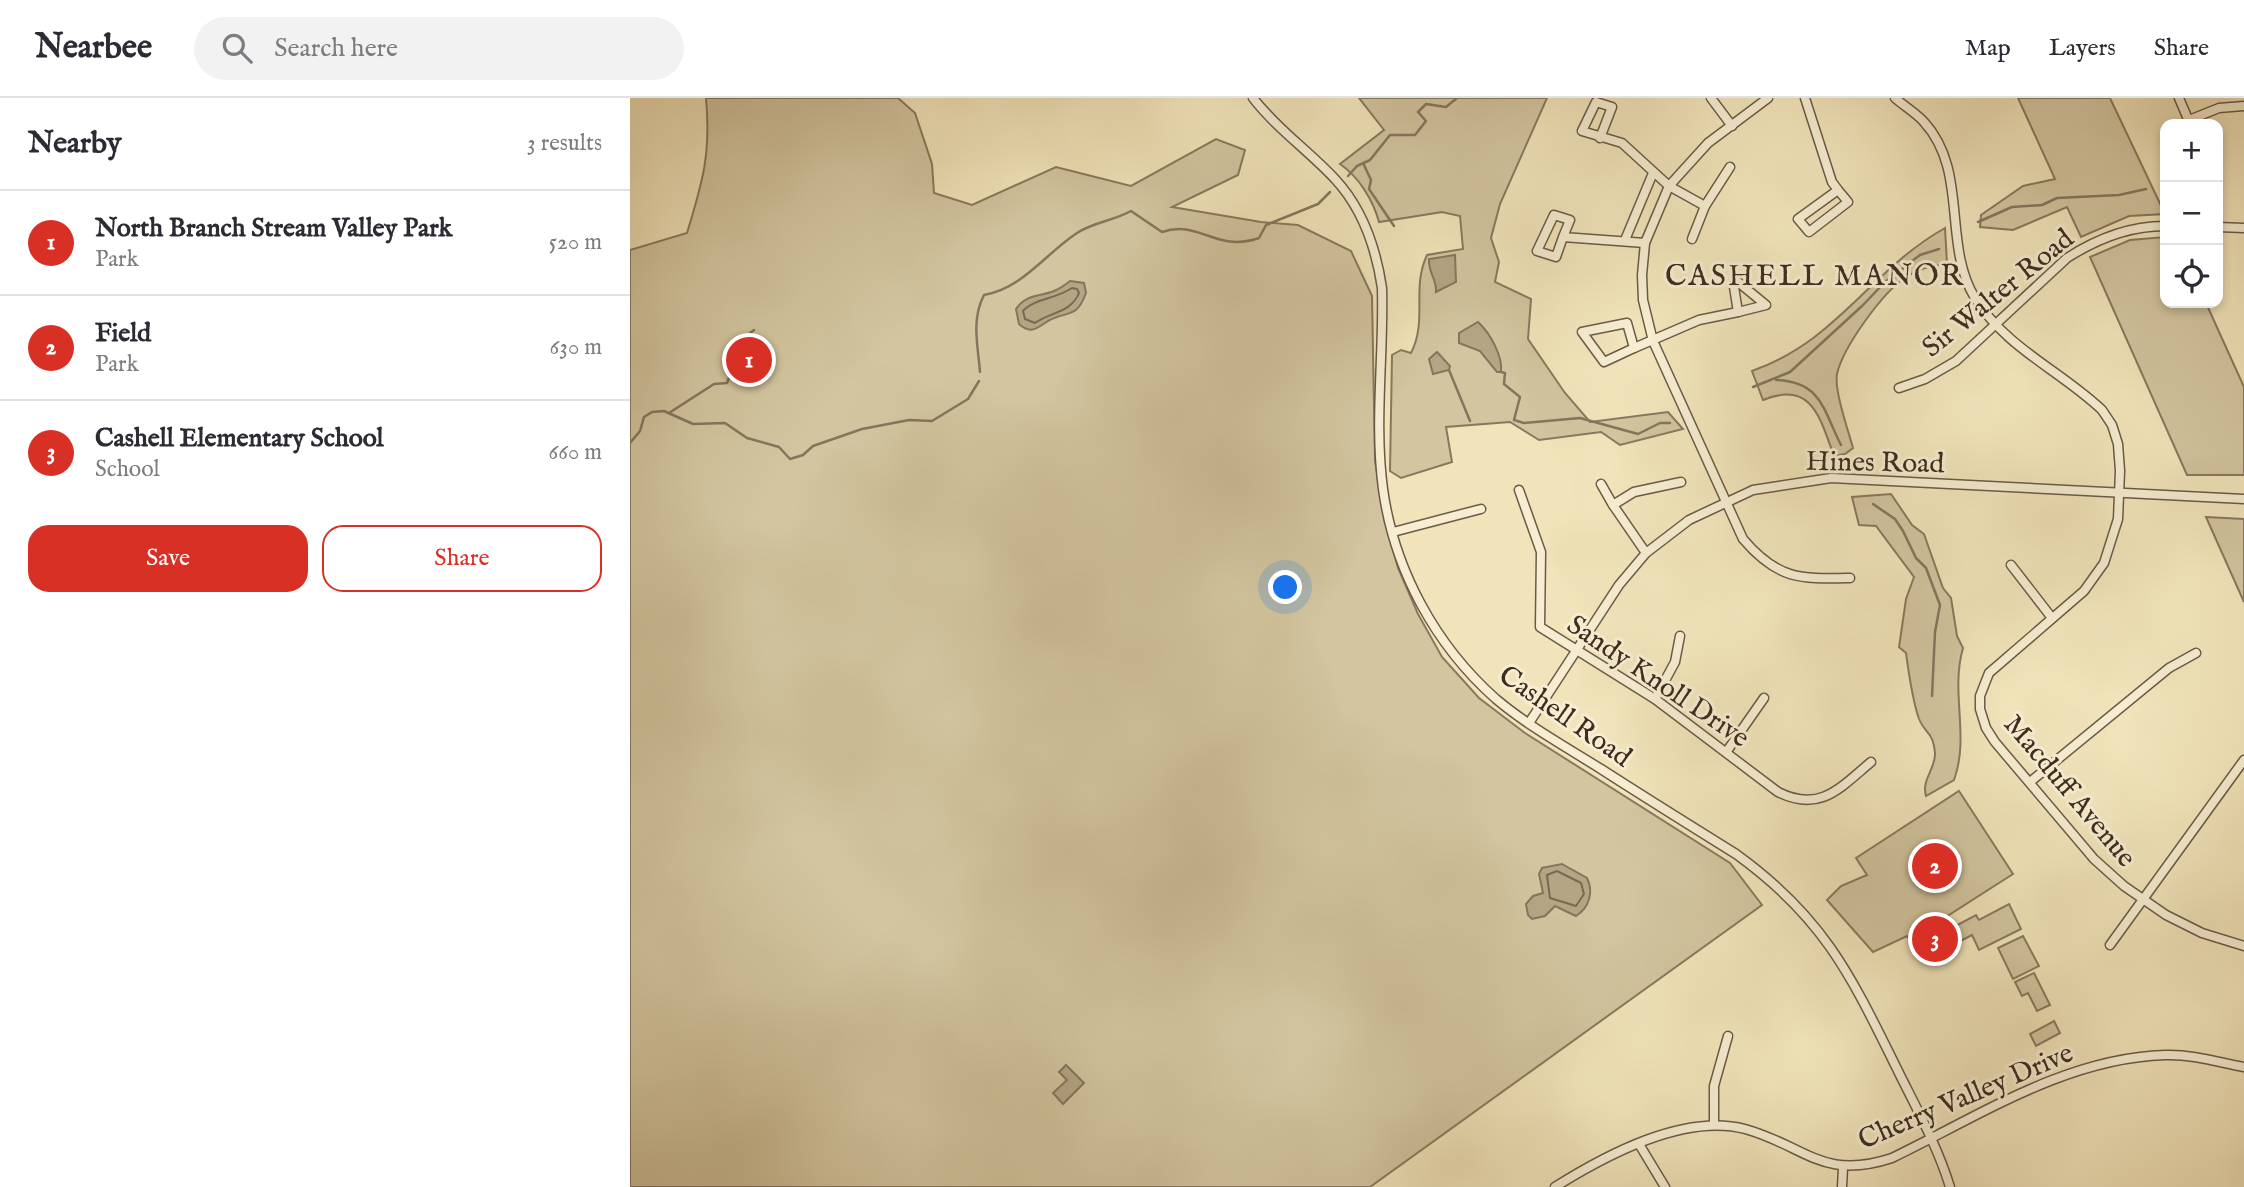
<!DOCTYPE html>
<html lang="en">
<head>
<meta charset="utf-8">
<style>
	:root { --surface:#fff; --page:#f2f2f3; --text:#2b2b33; --muted:#7c7c81; --line:#e1e1e2; --accent:#d93025 }
	body { margin:0; font-family:"IM FELL English",serif; background:var(--page); color:var(--text) }
	.controls { position:absolute; right:21px; top:21px; display:grid; overflow:hidden; border-radius:14px; box-shadow:0 4px 10px #0003 }
	.controls button { width:63px; height:63px; display:grid; place-items:center; padding:0; border:0; border-bottom:2px solid var(--line); background:var(--surface); color:var(--text); font:35px sans-serif }
	.you { position:absolute; left:656px; top:490px; width:24px; height:24px; margin:-18px; border:5px solid #fff; border-radius:50%; background:#1a73e8; box-shadow:0 0 0 10px #1a73e833 }
	.badge { display:grid; place-items:center; width:46px; height:46px; border-radius:50%; background:var(--accent); color:#fff; font-size:23px; font-weight:700 }
	.pin { position:absolute; translate:-50% -50%; border:4px solid #fff; box-shadow:0 2px 7px #0006 }
	.list { margin:0; padding:0; list-style:none }
	h2 { display:flex; justify-content:space-between; align-items:center; height:91px; margin:0; padding:0 28px; font-size:30px }
	h2 small { font-size:23px; font-weight:400; color:var(--muted) }
	.list li { display:grid; grid-template-columns:46px 1fr auto; gap:21px; align-items:center; box-sizing:border-box; height:105px; padding:0 28px; border-top:2px solid var(--line) }
	.list b { display:block; font-size:26px; white-space:nowrap }
	.list p { margin:0; font-size:23px; white-space:nowrap; color:var(--muted) }
	.list em { font-size:23px; font-style:normal; color:var(--muted) }
	.actions { display:flex; gap:14px; padding:21px 28px }
	.actions a { flex:1; padding:16px 0; border:2px solid var(--accent); border-radius:21px; text-align:center; font-size:24px; color:var(--accent) }
	.actions .main { background:var(--accent); color:#fff }
	.icon { flex:none; width:38px; height:38px; fill:none; stroke:currentColor; stroke-width:2; stroke-linecap:round; stroke-linejoin:round }
	.map { position:relative; flex:none; width:1614px; height:1089px; overflow:hidden }
	header { display:flex; align-items:center; gap:42px; box-sizing:border-box; height:98px; padding:0 35px; background:var(--surface); border-bottom:2px solid var(--line) }
	header strong { font-size:33px }
	nav { display:flex; gap:38px; margin-inline-start:auto; font-size:24px }
	.search { width:490px; height:63px; background:var(--page); display:flex; align-items:center; gap:18px; box-sizing:border-box; padding:0 24px; border-radius:38px; color:var(--muted); font-size:26px }
	main { display:flex }
	aside { flex:1; background:var(--surface) }
	.map>svg:first-child { display:block }
	.green { fill:#d2c59f; stroke:#88795e; stroke-width:2 }
	.water { fill:#b4a685; stroke:#84765c; stroke-width:2 }
	.lines { fill:none; stroke-linecap:round; stroke-linejoin:round }
	.shore { stroke:#786a52; stroke-width:2 }
	.stream { stroke:#84765c; stroke-width:2.5 }
	.minor-casing { stroke:#6a5b45; stroke-width:11 }
	.minor { stroke:#f6edd2; stroke-width:8 }
	.labels { text-anchor:middle; stroke-width:6; stroke-linejoin:round; paint-order:stroke }
	.street-label { font-size:28px; fill:#3d2d1e; stroke:#f6edd2 }
	.neighbourhood-label { font-size:30px; letter-spacing:2px; fill:#3d2d1e; stroke:#f6edd2 }
</style>
</head>
<body>
<header>
<strong>Nearbee</strong>
<div class="search"><svg class="icon" aria-label="search" viewBox="0 0 24 24"><circle cx="10" cy="10" r="6"/><path d="M15 15l6 6"/></svg>Search here</div>
<nav><a>Map</a><a>Layers</a><a>Share</a></nav>
</header>
<main>
<aside>
<h2>Nearby<small>3 results</small></h2>
<ul class="list">
<li><span class="badge">1</span><div><b>North Branch Stream Valley Park</b><p>Park</p></div><em>520 m</em></li>
<li><span class="badge">2</span><div><b>Field</b><p>Park</p></div><em>630 m</em></li>
<li><span class="badge">3</span><div><b>Cashell Elementary School</b><p>School</p></div><em>660 m</em></li>
</ul>
<div class="actions"><a class="main">Save</a><a>Share</a></div>
</aside>
<div class="map">
<svg width="1614" height="1089" viewBox="0 0 1614 1089">
	<rect width="100%" height="100%" fill="#f1e4ba"/>
	<filter id="stains"><feTurbulence type="fractalNoise" baseFrequency=".00286" numOctaves="4"/><feColorMatrix values="0 0 0 0 .2 0 0 0 0 .09 0 0 0 0 .02 0 0 0 .5 -.17"/></filter>
	<radialGradient id="worn" r=".72"><stop offset=".6" stop-color="#630" stop-opacity="0"/><stop offset="1" stop-color="#630" stop-opacity=".3"/></radialGradient>
	<g class="green">
		<path d="M76,0h192l17,15 17,51 2,29 38,12 84,-38 75,19 85,-47 29,11 -7,25 -66,32 89,15 37,3 53,26 21,45 3,165 11,64 12,43 20,46 24,43 37,41 46,35 205,130 32,42 -392,282h-740v-937l57,-17c16,-52 24,-80 19,-135z"/>
		<path d="M729,0h188l-47,106 -9,34 8,24 -4,20 36,17 -3,40 37,54 25,29 78,-10 15,17 -63,16 -19,-13 -62,8 -29,-18 -64,5 6,35 -51,16 -11,-7 2,-116 9,-5 10,3c17,-33 0,-64 16,-98l36,-6 -3,-33 -18,-4 -63,10c-6,-22 -20,-45 -39,-58l44,-34z"/>
		<path d="M1388,0h92l55,116 -36,2 -48,21 -14,-30 -54,23 -33,-3 1,-12 42,-29 32,-7z"/>
		<path d="M1315,130l2,36c-14,1 -29,5 -41,13 -23,15 -63,70 -69,97 -3,16 11,56 16,74l-8,6 -11,2c-14,-38 -22,-76 -71,-56l-11,-29c86,-30 118,-101 193,-143z"/>
		<path d="M1535,139v66h41l38,84v88h-57l-97,-218 40,-17z"/>
		<path d="M1261,396l21,31 12,9 19,54 8,10 6,38 6,12c-13,45 7,88 -9,132l-28,16c-5,-16 10,-28 9,-43 -2,-22 -10,-19 -16,-34 -7,-20 -10,-44 -13,-66l-7,-6 7,-48 8,-22 -38,-51 -17,-1 -7,-28z"/>
		<path d="M1576,419l38,2v83z"/>
		<path d="M1329,693l54,83 -103,66 -3,-4 -34,16 -46,-52 14,-14 26,-11 -11,-17z"/>
		<path d="M1379,806l12,25 -42,21 -7,-15 -17,9 -7,-14 28,-15 3,5z"/>
		<path d="M1393,838l16,30 -26,13 -15,-31z"/>
		<path d="M1404,875l16,32 -13,6 -9,-18 -6,3 -7,-14z"/>
		<path d="M1424,923l6,12 -24,13 -6,-12z"/>
	</g>
	<g class="water">
		<path d="M825,157l1,27 -20,10c1,-13 -8,-19 -7,-33z"/>
		<path d="M440,183l14,2 2,10c-10,27 -18,17 -38,28 -11,7 -17,14 -29,3l-3,-15c10,-15 23,-12 38,-18 5,-2 11,-6 16,-10z"/>
		<path d="M848,224c12,11 25,34 23,50h-4l-17,-21 -21,-8v-10z"/>
		<path d="M807,254l13,14 -1,4 -16,4 -4,-15z"/>
		<path d="M932,766l25,14c7,14 2,30 -11,38l-21,-10 -10,10 -13,3 -4,-4 -2,-11 7,-8 10,-3 -4,-19 3,-6z"/>
		<path d="M436,967l18,18 -21,21 -10,-11 14,-13 -8,-8z"/>
	</g>
	<g class="lines">
		<g class="shore">
			<path d="M442,190l5,1 2,4c-8,20 -29,19 -44,30l-10,-4 -2,-8c10,-12 33,-12 49,-23z"/>
			<path d="M927,773l24,12 3,11 -8,12 -26,-8 -3,-23z"/>
		</g>
		<g class="stream">
			<path d="M734,67l7,15 -2,9 25,37"/>
			<path d="M718,78l9,-10 13,-6 20,-25h25l11,-14 -8,-9 8,-8 20,3 11,-9"/>
			<path d="M1348,124l34,-15 30,-2 15,-7 62,-3 27,-6"/>
			<path d="M819,272l21,51"/>
			<path d="M350,274c-2,-26 -9,-52 4,-77 39,-7 61,-41 93,-62 17,-11 36,-12 54,-22l31,21c37,-13 54,21 97,6l7,-13 52,-21 12,-12"/>
			<path d="M871,274l4,1 -1,11 16,13 -6,23 10,3 56,-5 58,16 22,-11h10"/>
			<path d="M1146,282c46,2 47,30 65,65"/>
			<path d="M1123,289l37,-15 72,-66 24,-25 10,-4 8,-10 16,-12 19,-6"/>
			<path d="M39,315l45,-29 13,-1 5,-13 13,-17 -6,-5 5,-10 10,-8"/>
			<path d="M0,345l10,-12 4,-14 8,-5 12,-1 29,13 32,-1 22,15 32,9 11,12 13,-4 10,-9 49,-17 47,-9 23,1 36,-22 11,-18"/>
			<path d="M1243,406l22,15 8,12 13,27 10,10 14,37 -5,27 -3,64"/>
		</g>
		<defs>
			<g id="minor">
				<path d="M623,0c24,31 56,53 82,81 28,30 41,69 47,109 2,66 -8,135 1,201 11,80 52,156 113,210 32,27 70,48 105,70 45,29 90,57 135,85 90,65 116,124 164,221 18,36 38,73 50,112"/>
				<path d="M1081,0l21,28"/>
				<path d="M1138,0l-60,45 -39,43 -24,57 -3,32 1,25 10,41 90,198c35,41 57,40 107,39"/>
				<path d="M1175,0l27,84 6,8 -40,29 11,13 39,-30 -10,-12"/>
				<path d="M1265,0c9,8 21,15 29,24 45,49 18,122 51,176 31,50 86,73 127,112l10,15 6,19 2,27 -2,48 -14,44 -20,28 -95,82 -9,23v13l6,19 9,14 99,117 30,27 42,29 36,18 42,13"/>
				<path d="M1549,0l11,26"/>
				<path d="M1559,22l30,-12 25,-2"/>
				<path d="M970,40l12,-31 -16,-5 -14,29 40,12 47,43 36,20 25,-39"/>
				<path d="M1588,129l26,1"/>
				<path d="M933,139l-7,20 -19,-6 17,-36 16,5 -7,17 82,6"/>
				<path d="M1062,141l13,-33"/>
				<path d="M995,142l28,-67"/>
				<path d="M1108,184l28,23 -28,7 -4,-25z"/>
				<path d="M997,225l7,25 -30,14 -22,-30z"/>
				<path d="M1004,250l65,-28 39,-8"/>
				<path d="M1269,290l26,-9 31,-18 111,-103c31,-20 62,-32 98,-32"/>
				<path d="M971,386l12,21"/>
				<path d="M889,392l22,62 -1,75 115,72 123,93c42,21 62,-4 93,-30"/>
				<path d="M763,434l88,-23"/>
				<path d="M1016,455l-33,-48 21,-13 47,-10"/>
				<path d="M1381,467l41,53"/>
				<path d="M1025,601l20,-37 5,-26"/>
				<path d="M899,625l90,-138 27,-32 43,-33 64,-30 78,-12 413,21"/>
				<path d="M1097,653l37,-53"/>
				<path d="M1400,684l139,-114 27,-15"/>
				<path d="M1480,847l134,-185"/>
				<path d="M1084,1026v-38l14,-50"/>
				<path d="M1009,1046l26,43"/>
				<path d="M925,1089c51,-32 129,-74 190,-58 61,17 77,52 147,29 87,-42 174,-100 273,-103 26,-1 53,7 79,12"/>
				<path d="M1212,1089l1,-20"/>
			</g>
		</defs>
		<use href="#minor" class="minor-casing"/>
		<use href="#minor" class="minor"/>
	</g>
	<g class="labels">
		<g class="street-label">
			<text transform="translate(1367 194) rotate(-39)" y="10">Sir Walter Road</text>
			<text transform="translate(1245 363) rotate(1)" y="10">Hines Road</text>
			<text transform="translate(1029 582) rotate(34)" y="10">Sandy Knoll Drive</text>
			<text transform="translate(936 617) rotate(35)" y="10">Cashell Road</text>
			<text transform="translate(1441 692) rotate(50)" y="10">Macduff Avenue</text>
			<text transform="translate(1335 997) rotate(-23)" y="10">Cherry Valley Drive</text>
		</g>
		<g class="neighbourhood-label">
			<text x="1185" y="187">CASHELL MANOR</text>
		</g>
	</g>
	<rect width="100%" height="100%" filter="url(#stains)"/>
	<rect width="100%" height="100%" fill="url(#worn)"/>
</svg>
<div class="controls">
<button>+</button>
<button>−</button>
<button><svg class="icon" aria-label="locate" viewBox="0 0 24 24"><circle cx="12" cy="12" r="6"/><path d="M12 2v4M12 18v4M2 12h4M18 12h4"/></svg></button>
</div>
<div class="you"></div>
<div class="pin badge" style="left:119px;top:262px">1</div>
<div class="pin badge" style="left:1305px;top:768px">2</div>
<div class="pin badge" style="left:1305px;top:841px">3</div>
</div>
</main>
</body>
</html>
